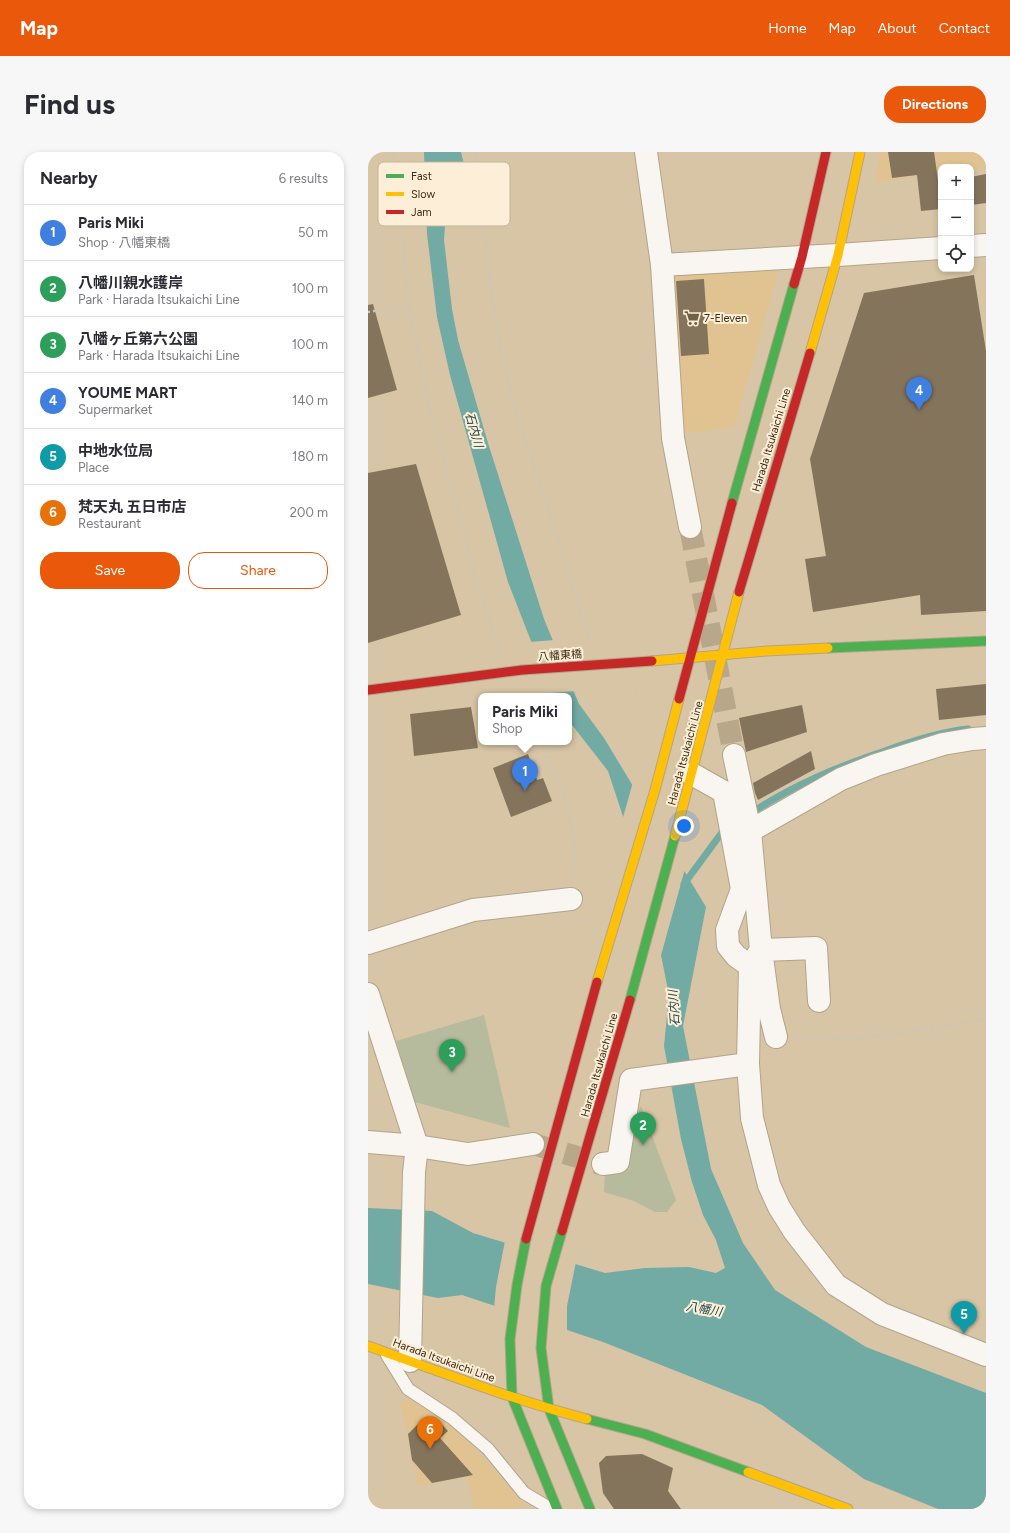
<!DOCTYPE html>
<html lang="en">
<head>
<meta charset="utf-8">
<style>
	:root { --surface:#fff; --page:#f7f7f7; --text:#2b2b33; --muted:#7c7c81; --line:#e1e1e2; --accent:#ea580c }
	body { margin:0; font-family:Figtree,"Noto Sans JP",sans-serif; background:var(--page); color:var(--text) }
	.controls { position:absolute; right:12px; top:12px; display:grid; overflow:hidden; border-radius:8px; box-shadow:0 2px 6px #0003 }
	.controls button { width:36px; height:36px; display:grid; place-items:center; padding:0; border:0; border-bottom:1px solid var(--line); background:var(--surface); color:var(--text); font:20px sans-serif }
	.you { position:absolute; left:316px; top:674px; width:14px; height:14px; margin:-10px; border:3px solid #fff; border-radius:50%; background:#1a73e8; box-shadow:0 0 0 6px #1a73e833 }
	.badge { display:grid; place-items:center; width:26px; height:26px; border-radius:50%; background:var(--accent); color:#fff; font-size:13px; font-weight:700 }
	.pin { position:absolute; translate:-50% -33px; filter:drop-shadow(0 1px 2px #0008) }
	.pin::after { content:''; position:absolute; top:21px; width:14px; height:12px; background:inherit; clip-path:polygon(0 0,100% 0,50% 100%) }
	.popup { position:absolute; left:110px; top:541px; width:94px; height:52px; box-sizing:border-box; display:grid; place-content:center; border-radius:8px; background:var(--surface); filter:drop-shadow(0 1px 3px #0005); font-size:13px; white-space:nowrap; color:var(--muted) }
	.popup b { font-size:15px; color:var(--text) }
	.popup::after { content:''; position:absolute; left:50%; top:100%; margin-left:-8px; border:8px solid transparent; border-top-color:var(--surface) }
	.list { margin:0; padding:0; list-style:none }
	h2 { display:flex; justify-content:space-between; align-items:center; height:52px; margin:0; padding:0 16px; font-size:17px }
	h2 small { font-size:13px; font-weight:400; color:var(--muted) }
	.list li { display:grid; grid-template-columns:26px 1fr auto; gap:12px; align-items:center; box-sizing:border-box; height:56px; padding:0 16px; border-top:1px solid var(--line) }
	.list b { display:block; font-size:15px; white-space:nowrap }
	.list p { margin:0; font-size:13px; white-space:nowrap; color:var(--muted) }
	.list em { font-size:13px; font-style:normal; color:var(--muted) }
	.actions { display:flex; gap:8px; padding:12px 16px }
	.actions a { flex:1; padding:9px 0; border:1px solid var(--accent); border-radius:16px; text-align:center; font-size:14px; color:var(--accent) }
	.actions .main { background:var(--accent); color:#fff }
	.icon { flex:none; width:22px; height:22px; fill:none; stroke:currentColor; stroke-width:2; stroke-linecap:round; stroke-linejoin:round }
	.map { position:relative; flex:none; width:618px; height:1357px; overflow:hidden; border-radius:16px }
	header { display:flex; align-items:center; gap:24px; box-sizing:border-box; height:56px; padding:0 20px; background:var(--accent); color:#fff }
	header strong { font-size:19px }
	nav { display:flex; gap:22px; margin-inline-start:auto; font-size:14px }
	.intro { display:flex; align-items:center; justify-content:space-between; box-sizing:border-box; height:96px; padding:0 24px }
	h1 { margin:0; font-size:28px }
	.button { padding:10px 18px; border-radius:16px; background:var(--accent); color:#fff; font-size:14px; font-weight:700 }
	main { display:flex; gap:24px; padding:0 24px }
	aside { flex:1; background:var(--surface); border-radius:16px; box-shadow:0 2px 6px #0003 }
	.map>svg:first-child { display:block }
	.built { fill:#e0c390 }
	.green { fill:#b5bb9c }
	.water { fill:#72aaa4 }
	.pier { fill:#d7c5a5 }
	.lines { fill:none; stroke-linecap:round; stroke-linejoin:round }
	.stream { stroke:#72aaa4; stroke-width:7 }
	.building { fill:#85745c }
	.street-tunnel { stroke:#b8a788; stroke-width:22; stroke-dasharray:22 11; stroke-linecap:butt }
	.lane-casing { stroke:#b2a48a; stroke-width:14 }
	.street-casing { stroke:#b2a48a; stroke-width:24 }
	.fast-casing { stroke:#b2a48a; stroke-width:11 }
	.slow-casing { stroke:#b2a48a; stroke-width:11 }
	.jam-casing { stroke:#b2a48a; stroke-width:11 }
	.path { stroke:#cbc5bb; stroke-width:2.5; stroke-dasharray:2 3; stroke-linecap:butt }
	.lane { stroke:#f9f6f2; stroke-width:12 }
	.street { stroke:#f9f6f2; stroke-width:22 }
	.fast { stroke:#4caf50; stroke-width:9 }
	.slow { stroke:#ffc107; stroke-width:9 }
	.jam { stroke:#c62828; stroke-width:9 }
	.labels { text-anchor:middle; stroke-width:4; stroke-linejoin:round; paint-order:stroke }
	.poi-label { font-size:11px; fill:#3a2d14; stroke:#fdefd7; text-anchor:start }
	.street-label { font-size:11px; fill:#3a2d14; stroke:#fdefd7 }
	.water-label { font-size:12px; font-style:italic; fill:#20494b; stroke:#fdefd7 }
	.key { fill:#fdefd7; stroke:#c2b59c; stroke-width:1 }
	.key-label { font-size:11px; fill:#3a2d14 }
</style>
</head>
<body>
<header>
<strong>Map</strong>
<nav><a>Home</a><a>Map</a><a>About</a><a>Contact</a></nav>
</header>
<div class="intro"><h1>Find us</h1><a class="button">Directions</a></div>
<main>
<aside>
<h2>Nearby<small>6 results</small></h2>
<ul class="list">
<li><span class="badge" style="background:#3f7fe0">1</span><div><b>Paris Miki</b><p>Shop · 八幡東橋</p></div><em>50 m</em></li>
<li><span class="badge" style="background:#2e9e5b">2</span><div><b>八幡川親水護岸</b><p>Park · Harada Itsukaichi Line</p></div><em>100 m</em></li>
<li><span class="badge" style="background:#2e9e5b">3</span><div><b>八幡ヶ丘第六公園</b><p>Park · Harada Itsukaichi Line</p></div><em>100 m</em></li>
<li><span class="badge" style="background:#3f7fe0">4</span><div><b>YOUME MART</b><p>Supermarket</p></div><em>140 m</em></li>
<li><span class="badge" style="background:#0f9aa8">5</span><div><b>中地水位局</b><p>Place</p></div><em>180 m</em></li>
<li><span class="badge" style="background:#e8710a">6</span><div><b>梵天丸 五日市店</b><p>Restaurant</p></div><em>200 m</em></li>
</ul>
<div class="actions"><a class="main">Save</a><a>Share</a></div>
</aside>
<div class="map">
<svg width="618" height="1357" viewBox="0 0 618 1357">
	<rect width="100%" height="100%" fill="#d7c5a5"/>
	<g class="built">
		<path d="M513,0h105v16l-15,2v-3h-30v7l-66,8z"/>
		<path d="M406,114l4,7 -44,154 -53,7 -8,-156 7,-6z"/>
		<path d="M42,1247l44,30 29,28 43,50 -10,2h-42l-7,-33 -50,10 -9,-52 -8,-31z"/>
	</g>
	<g class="green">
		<path d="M116,863l26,113 -95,-26 -19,-61z"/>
		<path d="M273,954l35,94 -9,12h-12l-21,-11 -30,-9 1,-19 24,-4 5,-49z"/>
	</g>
	<path class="water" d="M56,0h37l4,17 -5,21 -14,22 -2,28 8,69 6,31 30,103 56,176 35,85 25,34 102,169 -23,119 28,143 32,74 32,47 91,57 120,46v116h-48l-74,-30 -102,-74 -159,-63 -141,-47 -24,3 -70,-14v-76l64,3 41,22 132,40 40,-5 44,-1 27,6 9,-5 -9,-28 -13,-25 -11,-33 -11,-43 -17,-93 5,-51 -20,-100 -41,-124 -39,-50v-25h-14l-10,-19 -37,-95 -58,-207 -13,-58 -10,-83z"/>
	<g class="pier">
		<path d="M187,488l21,51 -25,2 -8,-15 -14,-36z"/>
		<path d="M265,630l52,87 -25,90 -13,-64 -25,-74z"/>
		<path d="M137,1089l71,21 -9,44v26l-73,-24 2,-21z"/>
	</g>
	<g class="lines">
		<g class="stream">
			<path d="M382,662c43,-29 87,-47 135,-63 27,-10 54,-19 83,-22"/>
			<path d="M316,732l39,-53 5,-3"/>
		</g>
	</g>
	<g class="building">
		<path d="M520,0h46l4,28h3v29l-20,2 -4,-36 -25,3z"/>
		<path d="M618,22v29l-15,2v-28z"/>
		<path d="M606,123l12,76v260l-65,4 -1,-20 -107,17 -8,-53 21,-3 -16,-97 54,-166z"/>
		<path d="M336,127l5,75 -28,2 -5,-75z"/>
		<path d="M5,152l24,86 -29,8v-93z"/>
		<path d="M48,312l45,151 -93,28v-170z"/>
		<path d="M618,532v31l-47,5 -3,-31z"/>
		<path d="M434,553l5,27 -61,20 -7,-34z"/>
		<path d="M103,555l7,41 -64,8 -4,-42z"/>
		<path d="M443,599l4,18 -57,31 -3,-7 -2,-10z"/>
		<path d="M160,602l9,26 6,-2 9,23 -41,16 -18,-49z"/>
		<path d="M68,1266l12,13 -8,7 33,37 -41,8 -20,-23 -4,-26 15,-15 5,6z"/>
		<path d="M274,1302l31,14 -5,23 13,18h-67l-11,-16 -4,-30 7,-7z"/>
	</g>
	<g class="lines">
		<g class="street-tunnel">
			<path d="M322,375l44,228"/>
			<path d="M165,992l68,20"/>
		</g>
		<defs>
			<path id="lane" d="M19,1203l21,34 44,29 36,31 36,44 27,16"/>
			<g id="street">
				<path d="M278,0l16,113 11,173 17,89"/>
				<path d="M603,94l15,-1"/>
				<path d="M294,113l176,-10 103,-7"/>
				<path d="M366,603l16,76 11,119 -11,16 -2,98 4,54 17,67 10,22 15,24 42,54 46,29 104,41"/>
				<path d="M324,622l32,18 18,97 -15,41 1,16 8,10 14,10"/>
				<path d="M382,679l91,-52 35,-14 67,-21 30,-5 13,-1"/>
				<path d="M0,791l105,-33 98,-11"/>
				<path d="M0,842l49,152 -3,26 -4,189"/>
				<path d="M408,885l-7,-28 -8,-59 55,-2 3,53"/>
				<path d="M0,990l49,4 51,8 65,-10"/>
				<path d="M235,1012l15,-2 13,-82 117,-16"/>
			</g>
			<g id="fast">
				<path d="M364,351l62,-219"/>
				<path d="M460,496l158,-7"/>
				<path d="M262,848l45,-164"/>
				<path d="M194,1079l-16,55 -5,62 8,61 41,100"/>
				<path d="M158,1087l-9,46 -7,54 2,58 45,112"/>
				<path d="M219,1267l58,15 103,38"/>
			</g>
			<g id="slow">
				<path d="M442,201l28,-98 22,-103"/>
				<path d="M284,509l115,-10 61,-3"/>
				<path d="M307,684l64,-244"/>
				<path d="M229,830l58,-192 24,-91"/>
				<path d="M0,1194c73,26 145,54 219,73"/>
				<path d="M380,1320l100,37"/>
			</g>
			<g id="jam">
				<path d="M426,132l8,-27 24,-105"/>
				<path d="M371,440l71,-239"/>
				<path d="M0,538l154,-20 130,-9"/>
				<path d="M311,547l53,-196"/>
				<path d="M194,1079l68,-231"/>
				<path d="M158,1087l71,-257"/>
			</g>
		</defs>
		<use href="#lane" class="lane-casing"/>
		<use href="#street" class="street-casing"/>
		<use href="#fast" class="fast-casing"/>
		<use href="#slow" class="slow-casing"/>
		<use href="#jam" class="jam-casing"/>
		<g class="path">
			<path d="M25,0l3,14 13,139 12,63 8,37 51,188 20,57"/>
			<path d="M108,0l15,136 7,45 13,62 80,249"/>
			<path d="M0,160l41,-7"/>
			<path d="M409,474l1,-3"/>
			<path d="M267,541l2,-5"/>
			<path d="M173,590l26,61 8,43 -2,31"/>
			<path d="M214,766l10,4"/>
			<path d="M429,885l59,2 130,-20"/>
		</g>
		<use href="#lane" class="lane"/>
		<use href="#street" class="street"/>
		<use href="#fast" class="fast"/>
		<use href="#slow" class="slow"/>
		<use href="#jam" class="jam"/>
	</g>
	<defs>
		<symbol id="supermarket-bare" viewBox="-9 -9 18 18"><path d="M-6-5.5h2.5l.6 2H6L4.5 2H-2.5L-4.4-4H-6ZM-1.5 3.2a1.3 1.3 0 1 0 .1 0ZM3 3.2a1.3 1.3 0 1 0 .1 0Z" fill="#716247" stroke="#fdefd7" stroke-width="2.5" paint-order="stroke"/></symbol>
	</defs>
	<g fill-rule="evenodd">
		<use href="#supermarket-bare" x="313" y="155" width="22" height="22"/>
	</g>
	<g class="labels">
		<g class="poi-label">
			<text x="336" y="170">7-Eleven</text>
		</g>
		<g class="street-label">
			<text transform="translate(403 288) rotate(-73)" y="4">Harada Itsukaichi Line</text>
			<text transform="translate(192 503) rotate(-4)" y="4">八幡東橋</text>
			<text transform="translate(317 601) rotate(-75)" y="4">Harada Itsukaichi Line</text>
			<text transform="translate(231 913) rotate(-74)" y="4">Harada Itsukaichi Line</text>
			<text transform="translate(76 1208) rotate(20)" y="4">Harada Itsukaichi Line</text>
		</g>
		<g class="water-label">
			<text transform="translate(106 278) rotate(74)" y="4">石内川</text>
			<text transform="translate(306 856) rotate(-94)" y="4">石内川</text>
			<text transform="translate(336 1157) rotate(10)" y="4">八幡川</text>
		</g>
	</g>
	<rect x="10" y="10" width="132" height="64" rx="6" class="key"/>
	<rect x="18" y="22" width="18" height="4" fill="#4caf50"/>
	<rect x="18" y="40" width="18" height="4" fill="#ffc107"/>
	<rect x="18" y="58" width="18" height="4" fill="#c62828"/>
	<g class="key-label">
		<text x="43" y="28">Fast</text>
		<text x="43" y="46">Slow</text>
		<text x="43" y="64">Jam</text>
	</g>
</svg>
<div class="controls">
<button>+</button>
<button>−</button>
<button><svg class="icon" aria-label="locate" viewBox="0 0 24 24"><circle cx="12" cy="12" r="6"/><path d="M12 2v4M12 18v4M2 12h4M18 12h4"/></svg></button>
</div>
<div class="you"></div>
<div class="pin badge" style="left:157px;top:639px;background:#3f7fe0">1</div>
<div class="popup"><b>Paris Miki</b>Shop</div>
<div class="pin badge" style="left:275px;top:993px;background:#2e9e5b">2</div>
<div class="pin badge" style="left:84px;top:920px;background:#2e9e5b">3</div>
<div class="pin badge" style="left:551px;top:258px;background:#3f7fe0">4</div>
<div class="pin badge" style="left:596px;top:1182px;background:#0f9aa8">5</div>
<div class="pin badge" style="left:62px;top:1297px;background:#e8710a">6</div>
</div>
</main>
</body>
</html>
